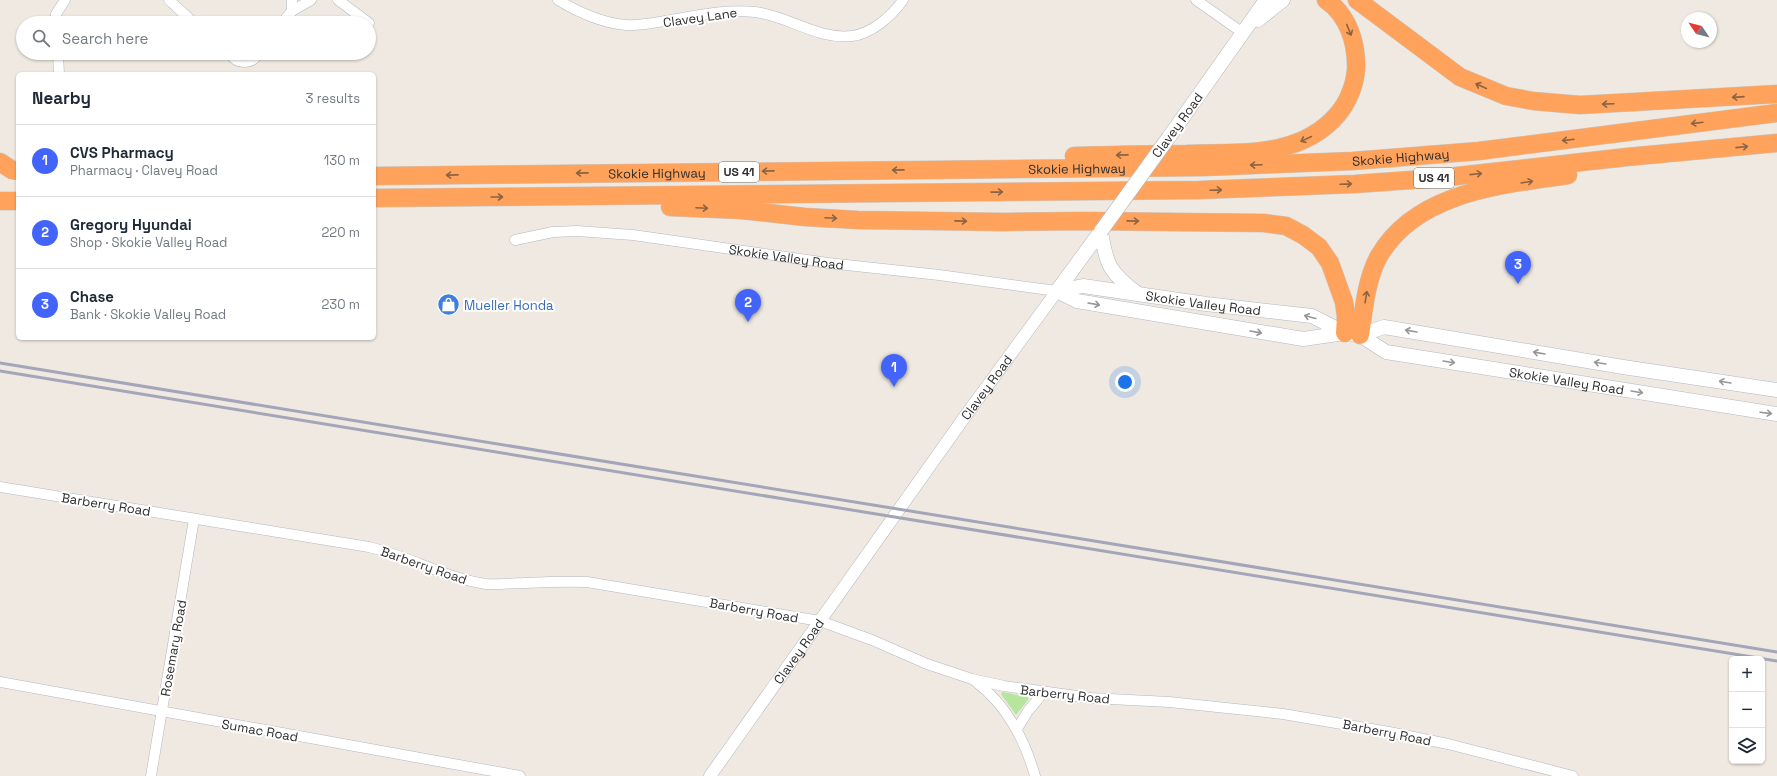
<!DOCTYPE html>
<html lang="en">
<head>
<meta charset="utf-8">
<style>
	:root { --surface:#fff; --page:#f2f2f3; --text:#1f2937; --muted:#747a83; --line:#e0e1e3; --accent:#4264fb }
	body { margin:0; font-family:"Space Grotesk",sans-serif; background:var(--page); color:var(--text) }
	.controls { position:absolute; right:12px; bottom:12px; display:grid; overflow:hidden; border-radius:6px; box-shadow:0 1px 3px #0004 }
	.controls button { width:36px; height:36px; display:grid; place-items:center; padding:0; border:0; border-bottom:1px solid var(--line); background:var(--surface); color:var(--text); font:20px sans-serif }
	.compass { position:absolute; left:1681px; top:12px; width:36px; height:36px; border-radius:50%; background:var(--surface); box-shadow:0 1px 3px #0004; rotate:305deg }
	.you { position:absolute; left:1125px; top:382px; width:14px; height:14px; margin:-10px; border:3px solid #fff; border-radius:50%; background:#1a73e8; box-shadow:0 0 0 6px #1a73e833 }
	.badge { display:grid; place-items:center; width:26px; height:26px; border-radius:50%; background:var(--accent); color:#fff; font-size:13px; font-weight:700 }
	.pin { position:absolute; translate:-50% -33px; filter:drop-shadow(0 1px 2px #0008) }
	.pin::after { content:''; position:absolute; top:21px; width:14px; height:12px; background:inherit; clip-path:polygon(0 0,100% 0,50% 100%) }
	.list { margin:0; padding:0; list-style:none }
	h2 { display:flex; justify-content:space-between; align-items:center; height:52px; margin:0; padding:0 16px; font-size:17px }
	h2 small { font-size:13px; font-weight:400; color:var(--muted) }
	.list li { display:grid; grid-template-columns:26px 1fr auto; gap:12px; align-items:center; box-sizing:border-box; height:72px; padding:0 16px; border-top:1px solid var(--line) }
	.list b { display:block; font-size:15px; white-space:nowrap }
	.list p { margin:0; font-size:13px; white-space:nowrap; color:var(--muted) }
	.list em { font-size:13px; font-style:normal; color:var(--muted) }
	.icon { flex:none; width:22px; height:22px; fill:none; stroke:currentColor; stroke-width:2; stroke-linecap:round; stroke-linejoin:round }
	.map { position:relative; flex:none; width:1777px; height:776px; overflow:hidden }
	.search { position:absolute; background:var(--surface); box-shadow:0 1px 3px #0004; left:16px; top:16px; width:360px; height:44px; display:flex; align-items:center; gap:10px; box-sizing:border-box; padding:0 14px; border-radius:22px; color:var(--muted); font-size:15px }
	.panel { position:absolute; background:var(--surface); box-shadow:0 1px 3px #0004; left:16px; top:72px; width:360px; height:268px; border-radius:6px }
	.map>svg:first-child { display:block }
	.green { fill:#b6e59e }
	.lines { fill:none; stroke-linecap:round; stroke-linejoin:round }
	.minor-casing { stroke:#b4b7c1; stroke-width:11 }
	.tertiary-casing { stroke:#b4b7c1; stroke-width:13 }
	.secondary-casing { stroke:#b4b7c1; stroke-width:15 }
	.motorway-casing { stroke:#c9c9c9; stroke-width:19 }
	.minor { stroke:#fff; stroke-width:10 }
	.tertiary { stroke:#fff; stroke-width:12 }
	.secondary { stroke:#fff; stroke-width:14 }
	.motorway { stroke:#ffa35c; stroke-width:18 }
	.rail { stroke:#a3a6b8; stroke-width:3 }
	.secondary-bridge-casing { stroke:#b4b7c1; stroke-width:15; stroke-linecap:butt }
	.secondary-bridge { stroke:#fff; stroke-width:14 }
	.oneway { stroke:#8c6343 }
	.oneway2 { stroke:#969696 }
	.labels { text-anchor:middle; stroke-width:4; stroke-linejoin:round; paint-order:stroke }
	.shield { fill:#fff; stroke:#6d6d6d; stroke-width:1 }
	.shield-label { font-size:12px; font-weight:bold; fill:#2e2e2e }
	.street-label { font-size:13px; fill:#2e2e2e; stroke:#fff }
	.shop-label { font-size:13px; fill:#366cbe; stroke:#fff; text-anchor:start }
</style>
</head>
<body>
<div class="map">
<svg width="1777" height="776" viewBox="0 0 1777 776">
	<rect width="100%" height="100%" fill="#efe9e1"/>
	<path class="green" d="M1002,692l26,5v3l-12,15 -15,-21z"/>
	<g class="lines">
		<defs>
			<g id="minor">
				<path d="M169,0l25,23"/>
				<path d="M338,0l31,23"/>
				<path d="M558,0c20,12 44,23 68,25 13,1 27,-2 39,-4 30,-5 60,-12 90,-9 33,4 63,28 97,24 19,-2 40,-20 51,-36"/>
				<path d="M1196,0l47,33"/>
				<path d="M292,11v-11"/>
				<path d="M56,23v-9l9,-14"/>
				<path d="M282,23l10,-12 19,-11"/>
				<path d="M58,53l1,21"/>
				<path d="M230,53c6,12 22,12 29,0"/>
				<path id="s1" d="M515,240l38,-8 24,-1 56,4 195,28 111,12 118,16"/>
				<path d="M0,487l369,60c40,9 76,31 117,37 12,1 25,-1 37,-1 22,-1 43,-2 64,-1l233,39 52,19 55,24 45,15 32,7 87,12 78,4 114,12 106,18 59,12 125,32"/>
				<path d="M0,682l520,94"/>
				<path d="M976,682c30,22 49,58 59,94"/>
				<path d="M1017,729l11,-18 15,-18"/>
				<path d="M151,776l43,-257"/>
			</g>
			<g id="tertiary">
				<path id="s2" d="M710,776l256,-361 91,-124"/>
			</g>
			<g id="secondary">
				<path d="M1258,20l25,-20"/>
				<path d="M1169,137l97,-137"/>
				<path d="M1101,231c5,34 9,42 36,62"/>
				<path id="s3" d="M1057,291l20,10 226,38 42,-6 15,2 26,17 391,62"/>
				<path id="s4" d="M1057,291l26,-5 123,18 106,12 33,17"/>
				<path d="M1057,291l44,-60"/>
				<path d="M1360,335l24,-8 239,40 154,23"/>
			</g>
			<g id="motorway">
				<path d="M1357,0l103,77 46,19 27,5 47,4 197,-11"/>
				<path d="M1074,156c37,-1 75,-2 112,-2 53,-2 114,5 152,-40 10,-12 17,-29 18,-45 1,-26 -8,-54 -30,-69"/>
				<path d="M0,162l12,8 6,1"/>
				<path id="s5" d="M374,176l831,-9 148,-6 126,-10 298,-38"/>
				<path d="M374,198l825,-8 156,-6 84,-6 188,-21 150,-14"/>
				<path d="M0,201h18"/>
				<path d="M670,207l71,3 64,7 53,3 145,2 83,-1 178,2 22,3 17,9 16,12 11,16 14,39 2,14 -1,17"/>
				<path d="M1360,335c4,-26 6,-55 19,-79 38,-65 124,-71 189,-81"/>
			</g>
		</defs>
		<use href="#minor" class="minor-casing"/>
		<use href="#tertiary" class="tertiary-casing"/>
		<use href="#secondary" class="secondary-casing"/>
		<use href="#motorway" class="motorway-casing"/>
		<use href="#minor" class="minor"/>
		<use href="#tertiary" class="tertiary"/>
		<use href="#secondary" class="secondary"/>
		<use href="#motorway" class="motorway"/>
		<g class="rail">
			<path d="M0,363l1777,289"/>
			<path d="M0,371l1777,290"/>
		</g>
		<defs>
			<path id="secondary-bridge" d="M1101,231l68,-94"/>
		</defs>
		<use href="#secondary-bridge" class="secondary-bridge-casing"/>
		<use href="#secondary-bridge" class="secondary-bridge"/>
	</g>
	<defs><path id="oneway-shaft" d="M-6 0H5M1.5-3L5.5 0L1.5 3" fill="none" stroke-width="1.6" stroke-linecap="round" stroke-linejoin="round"/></defs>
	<g class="oneway">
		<use href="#oneway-shaft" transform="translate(1349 30) rotate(68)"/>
		<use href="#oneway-shaft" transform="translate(1481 86) rotate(-156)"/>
		<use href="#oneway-shaft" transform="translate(1738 97) rotate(176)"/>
		<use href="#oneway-shaft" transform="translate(1608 104) rotate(178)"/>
		<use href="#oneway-shaft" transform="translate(1697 123) rotate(173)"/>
		<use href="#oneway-shaft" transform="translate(1306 139) rotate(155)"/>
		<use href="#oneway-shaft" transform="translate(1568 140) rotate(173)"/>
		<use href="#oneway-shaft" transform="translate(1742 147) rotate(-6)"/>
		<use href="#oneway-shaft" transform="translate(1122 155) rotate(179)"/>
		<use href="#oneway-shaft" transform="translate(1256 165) rotate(178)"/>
		<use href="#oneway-shaft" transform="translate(898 170) rotate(179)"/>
		<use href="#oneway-shaft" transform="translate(768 171) rotate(179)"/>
		<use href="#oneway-shaft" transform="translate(582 173) rotate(179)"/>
		<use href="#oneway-shaft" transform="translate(1476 174) rotate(-6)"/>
		<use href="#oneway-shaft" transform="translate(452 175) rotate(179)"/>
		<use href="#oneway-shaft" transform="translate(1527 182) rotate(-9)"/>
		<use href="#oneway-shaft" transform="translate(1346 184) rotate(-2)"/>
		<use href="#oneway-shaft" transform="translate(1216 190) rotate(-2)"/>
		<use href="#oneway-shaft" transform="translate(997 192) rotate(-1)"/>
		<use href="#oneway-shaft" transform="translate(497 197)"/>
		<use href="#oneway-shaft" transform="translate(702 208) rotate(3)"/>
		<use href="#oneway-shaft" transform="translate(831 218) rotate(3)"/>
		<use href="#oneway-shaft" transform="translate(961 221) rotate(1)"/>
		<use href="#oneway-shaft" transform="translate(1133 221) rotate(1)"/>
		<use href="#oneway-shaft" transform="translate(1366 297) rotate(-81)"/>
	</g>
	<g class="oneway2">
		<use href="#oneway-shaft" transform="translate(1094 304) rotate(10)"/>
		<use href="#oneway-shaft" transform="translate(1310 317) rotate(-165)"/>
		<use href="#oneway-shaft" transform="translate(1411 331) rotate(-170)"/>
		<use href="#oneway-shaft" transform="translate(1256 332) rotate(10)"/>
		<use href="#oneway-shaft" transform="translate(1539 353) rotate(-170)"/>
		<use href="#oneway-shaft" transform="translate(1449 362) rotate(9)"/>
		<use href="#oneway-shaft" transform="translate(1600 363) rotate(-171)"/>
		<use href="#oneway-shaft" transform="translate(1725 382) rotate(-171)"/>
		<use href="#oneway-shaft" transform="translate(1637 392) rotate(9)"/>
		<use href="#oneway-shaft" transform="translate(1766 413) rotate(7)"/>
	</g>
	<defs>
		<symbol id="shop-disc" viewBox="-11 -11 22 22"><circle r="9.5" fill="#3f7fe0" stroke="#fff"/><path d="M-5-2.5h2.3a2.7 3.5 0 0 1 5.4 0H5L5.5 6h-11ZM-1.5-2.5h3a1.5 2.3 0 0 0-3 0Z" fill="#fff"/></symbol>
	</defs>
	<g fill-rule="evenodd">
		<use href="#shop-disc" x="436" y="292" width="25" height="25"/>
	</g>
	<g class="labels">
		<g class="shield">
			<rect x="719" y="162" width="40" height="20" rx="3"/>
			<rect x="1414" y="168" width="40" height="20" rx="3"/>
		</g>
		<g class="shield-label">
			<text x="739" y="176">US 41</text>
			<text x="1434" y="182">US 41</text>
		</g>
		<g class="street-label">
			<text transform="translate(700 17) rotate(-8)" y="5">Clavey Lane</text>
			<text transform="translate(1177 125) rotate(-54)" y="5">Clavey Road</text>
			<text dy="5" stroke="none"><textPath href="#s5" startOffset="1027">Skokie Highway</textPath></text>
			<text dy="5" stroke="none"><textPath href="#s5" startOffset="703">Skokie Highway</textPath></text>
			<text dy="5" stroke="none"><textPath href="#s5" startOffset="283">Skokie Highway</textPath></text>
			<text dy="5" stroke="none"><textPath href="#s1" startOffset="274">Skokie Valley Road</textPath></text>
			<text dy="5" stroke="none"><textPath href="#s4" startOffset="148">Skokie Valley Road</textPath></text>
			<text dy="5" stroke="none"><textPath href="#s3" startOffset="523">Skokie Valley Road</textPath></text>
			<text dy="5" stroke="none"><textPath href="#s2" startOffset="477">Clavey Road</textPath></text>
			<text transform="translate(106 504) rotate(9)" y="5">Barberry Road</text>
			<text transform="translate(424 565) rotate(19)" y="5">Barberry Road</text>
			<text transform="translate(754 610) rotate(10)" y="5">Barberry Road</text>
			<text transform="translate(173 648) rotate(-80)" y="5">Rosemary Road</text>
			<text dy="5" stroke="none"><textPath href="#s2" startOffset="153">Clavey Road</textPath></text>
			<text transform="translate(1065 694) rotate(6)" y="5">Barberry Road</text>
			<text transform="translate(260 730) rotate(10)" y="5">Sumac Road</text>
			<text transform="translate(1387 732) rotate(11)" y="5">Barberry Road</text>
		</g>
		<g class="shop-label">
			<text x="464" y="310">Mueller Honda</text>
		</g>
	</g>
</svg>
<div class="controls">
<button>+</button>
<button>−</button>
<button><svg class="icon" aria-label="layers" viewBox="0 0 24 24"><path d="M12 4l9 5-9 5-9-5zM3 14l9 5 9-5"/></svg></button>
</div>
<svg class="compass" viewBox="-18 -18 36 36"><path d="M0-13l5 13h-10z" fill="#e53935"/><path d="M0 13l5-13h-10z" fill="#747a83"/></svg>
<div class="you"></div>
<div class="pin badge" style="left:894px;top:387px">1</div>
<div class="pin badge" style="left:748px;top:322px">2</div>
<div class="pin badge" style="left:1518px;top:284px">3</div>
<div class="search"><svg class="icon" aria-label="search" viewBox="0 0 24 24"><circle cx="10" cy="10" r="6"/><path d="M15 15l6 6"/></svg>Search here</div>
<section class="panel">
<h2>Nearby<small>3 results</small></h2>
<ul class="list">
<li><span class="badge">1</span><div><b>CVS Pharmacy</b><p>Pharmacy · Clavey Road</p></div><em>130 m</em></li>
<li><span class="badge">2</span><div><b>Gregory Hyundai</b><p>Shop · Skokie Valley Road</p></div><em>220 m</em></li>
<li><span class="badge">3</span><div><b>Chase</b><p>Bank · Skokie Valley Road</p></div><em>230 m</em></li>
</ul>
</section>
</div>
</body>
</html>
